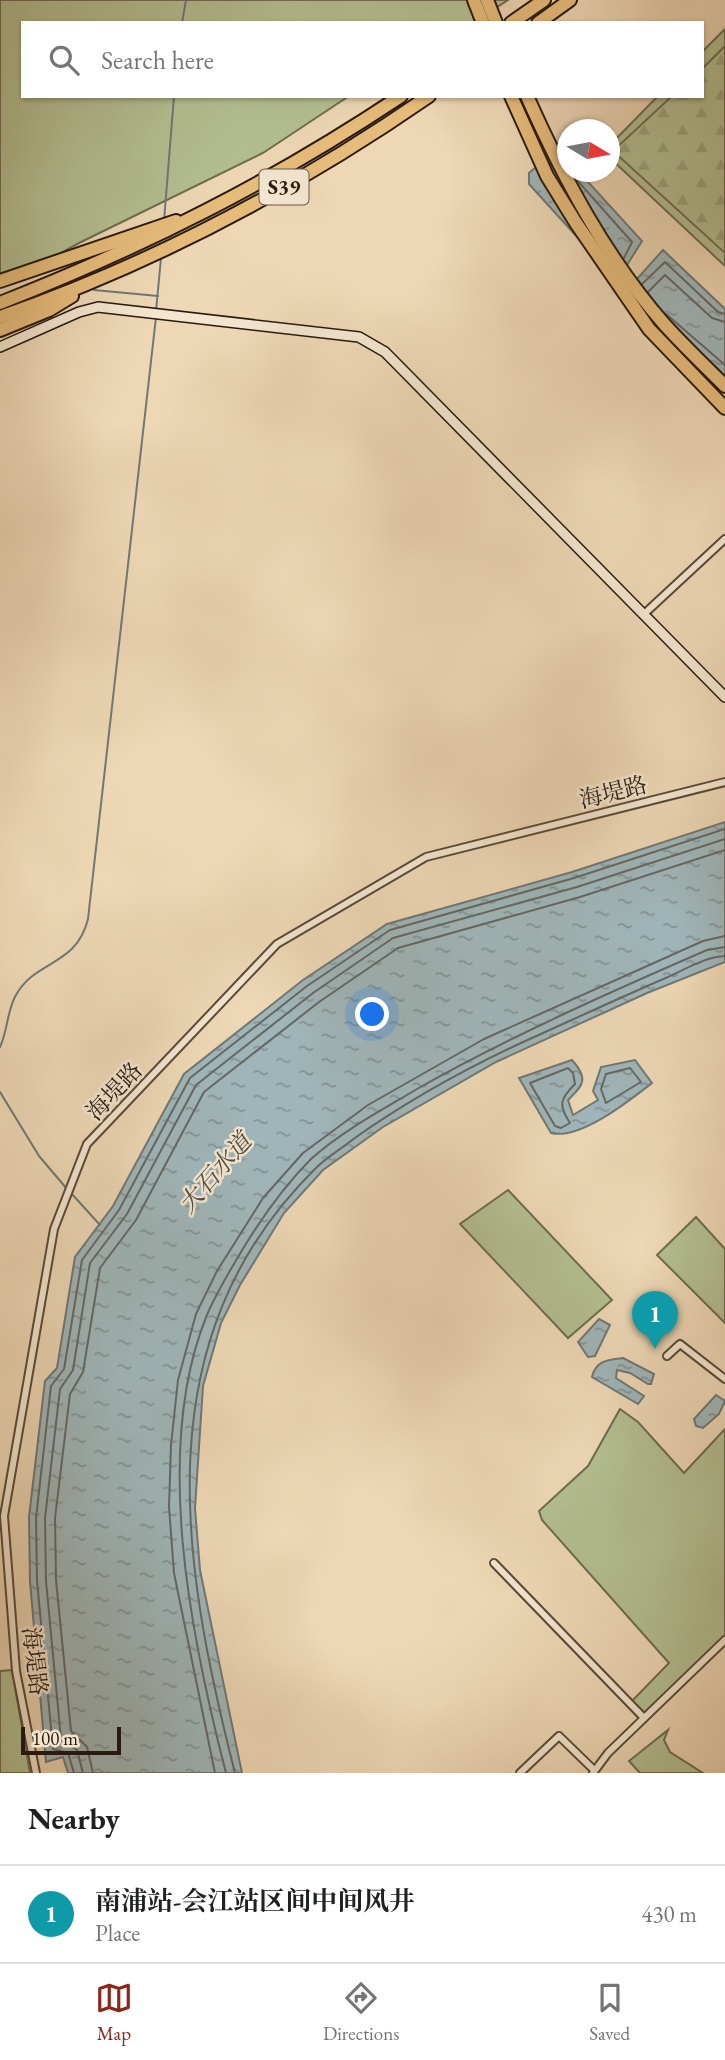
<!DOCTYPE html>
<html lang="en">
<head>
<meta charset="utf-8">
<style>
	:root { --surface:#fff; --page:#f6f6f6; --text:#202124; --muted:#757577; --line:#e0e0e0; --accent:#8f2418 }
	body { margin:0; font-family:"EB Garamond","Noto Serif SC",serif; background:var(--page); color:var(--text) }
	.compass { position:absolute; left:557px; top:119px; width:63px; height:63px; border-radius:50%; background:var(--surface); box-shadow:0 2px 5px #0004; rotate:100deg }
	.scale { position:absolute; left:21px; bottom:18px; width:100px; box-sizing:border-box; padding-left:7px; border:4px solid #291b10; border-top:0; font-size:19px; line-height:24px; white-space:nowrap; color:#291b10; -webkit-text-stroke:5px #f3e5ce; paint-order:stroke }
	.you { position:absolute; left:373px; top:1015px; width:24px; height:24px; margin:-18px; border:5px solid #fff; border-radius:50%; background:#1a73e8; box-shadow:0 0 0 10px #1a73e833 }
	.badge { display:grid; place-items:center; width:46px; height:46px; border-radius:50%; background:var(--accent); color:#fff; font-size:23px; font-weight:700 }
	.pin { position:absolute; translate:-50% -58px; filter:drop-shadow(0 2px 4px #0008) }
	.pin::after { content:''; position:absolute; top:37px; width:24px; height:21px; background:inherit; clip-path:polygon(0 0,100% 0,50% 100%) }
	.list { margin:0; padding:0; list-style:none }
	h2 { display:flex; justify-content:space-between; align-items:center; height:91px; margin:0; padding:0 28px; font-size:30px }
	h2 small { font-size:23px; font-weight:400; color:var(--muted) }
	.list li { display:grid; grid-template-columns:46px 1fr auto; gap:21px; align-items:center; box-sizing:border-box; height:98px; padding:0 28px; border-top:2px solid var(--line) }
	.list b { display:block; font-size:26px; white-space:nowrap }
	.list p { margin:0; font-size:23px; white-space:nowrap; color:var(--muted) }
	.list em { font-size:23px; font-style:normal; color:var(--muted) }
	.icon { flex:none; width:38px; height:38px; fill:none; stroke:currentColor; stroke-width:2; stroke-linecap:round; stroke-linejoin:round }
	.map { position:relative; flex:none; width:725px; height:1773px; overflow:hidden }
	.search { position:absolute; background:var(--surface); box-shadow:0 2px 5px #0004; left:21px; right:21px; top:21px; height:77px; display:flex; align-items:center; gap:18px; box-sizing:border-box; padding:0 24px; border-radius:0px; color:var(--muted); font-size:26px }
	.sheet { height:189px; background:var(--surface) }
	nav { display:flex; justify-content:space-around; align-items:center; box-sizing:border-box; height:98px; border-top:2px solid var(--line); background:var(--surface); font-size:19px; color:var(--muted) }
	nav a { display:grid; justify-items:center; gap:4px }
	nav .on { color:var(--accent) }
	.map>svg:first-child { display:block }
	.green { fill:#b3bf91; stroke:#6e6d50; stroke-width:2 }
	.forest { fill:url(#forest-firs); stroke:#6e6d50; stroke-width:2 }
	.water { fill:url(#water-ripples); stroke:#707875; stroke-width:2 }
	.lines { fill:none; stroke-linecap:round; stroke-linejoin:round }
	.shore { stroke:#646864; stroke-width:2 }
	.stream { stroke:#707875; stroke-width:2 }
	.street-casing { stroke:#5a4a39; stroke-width:10 }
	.secondary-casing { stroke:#291b10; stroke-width:12 }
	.highway-casing { stroke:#291b10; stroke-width:16 }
	.street { stroke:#f3e5ce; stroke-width:6 }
	.secondary { stroke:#f3e5ce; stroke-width:9 }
	.highway { stroke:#e6bc7a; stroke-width:12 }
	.labels { text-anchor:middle; stroke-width:5; stroke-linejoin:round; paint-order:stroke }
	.shield { fill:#f3e5ce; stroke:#665849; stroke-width:2 }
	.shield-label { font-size:21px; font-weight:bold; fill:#291b10 }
	.street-label { font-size:23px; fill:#291b10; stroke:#f3e5ce }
	.water-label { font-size:24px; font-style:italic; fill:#4c4a43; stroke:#f3e5ce }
</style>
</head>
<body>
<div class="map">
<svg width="725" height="1773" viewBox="0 0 725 1773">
	<defs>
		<pattern id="forest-firs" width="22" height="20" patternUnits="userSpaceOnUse" patternTransform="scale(1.75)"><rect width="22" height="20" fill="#b3bf91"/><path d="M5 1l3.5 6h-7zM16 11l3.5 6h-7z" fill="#9aa47c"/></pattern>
		<pattern id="water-ripples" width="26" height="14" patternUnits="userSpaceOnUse" patternTransform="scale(1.75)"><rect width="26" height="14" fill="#9fb6b9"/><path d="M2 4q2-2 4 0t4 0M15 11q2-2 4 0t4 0" fill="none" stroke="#829395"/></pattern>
	</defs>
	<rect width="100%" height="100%" fill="#edd7b4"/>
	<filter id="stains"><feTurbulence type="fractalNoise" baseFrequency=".00286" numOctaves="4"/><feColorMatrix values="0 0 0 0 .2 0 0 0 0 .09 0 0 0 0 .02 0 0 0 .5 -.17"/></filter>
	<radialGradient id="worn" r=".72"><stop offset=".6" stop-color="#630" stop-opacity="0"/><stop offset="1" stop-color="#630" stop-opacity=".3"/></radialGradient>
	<g class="green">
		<path d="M0,0h508l-35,23h-450v73h326l-86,57 -184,90 -62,34 -17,-3z"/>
		<path d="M725,29v237l-115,-108v-13l48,-49h44v-44z"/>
		<path d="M508,1190l104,110 -44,38 -108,-114z"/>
		<path d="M696,1217l29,32v74l-68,-68z"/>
		<path d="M620,1409l18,13 46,51 41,-44v212l-81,77 -14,-15 39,-40 -127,-143 -3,-9 49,-45z"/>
		<path d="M12,1670l18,103h-30v-102z"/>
		<path d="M668,1730l-4,10 6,12 33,21h-63l-11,-12z"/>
	</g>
	<path class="forest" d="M725,46v207l-112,-102 59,-55h30v-27z"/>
	<g class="water">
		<path d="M556,150l11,9 1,13h11l63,69 -15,24 -10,8 -29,-24 -59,-65v-11z"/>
		<path d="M663,250l62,59v77l-77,-67 -22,-28z"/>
		<path d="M725,822v140l-78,31 -151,69 -113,65 -60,43 -39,43 -44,72 -19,38 -18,63 -8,122 5,62 42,203h-174l-5,-16 -17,5 -16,-180 -1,-65 16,-136 12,-13 18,-111 38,-51 71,-132 119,-94 84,-56 185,-52z"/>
		<path d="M572,1060c18,20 10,26 -4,40l5,15 25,-15 -5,-9 8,-24 34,-7 17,23c-23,18 -72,57 -101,50l-32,-55z"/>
		<path d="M599,1319l11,6 -15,31 -7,1 -10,-15z"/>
		<path d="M623,1358l31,16 -3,10h-3l-18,-11 -13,-3 -1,8 28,18 -6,8 -46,-27c4,-17 16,-17 31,-19z"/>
		<path d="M716,1395l9,6 -6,13 -16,14 -7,-2 -2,-7z"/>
	</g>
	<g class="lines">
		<g class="shore">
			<path d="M576,179l56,63 -8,16"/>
			<path d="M642,284l23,-22 53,50 7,2"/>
			<path d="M648,292l17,-17 47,43 13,4"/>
			<path d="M666,314l59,51"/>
			<path d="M568,1068l5,5 2,11c-15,15 -17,21 -5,39l-9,5 -6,-2 -25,-43z"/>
			<path d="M630,1068l11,14 -35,21 -5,-14 5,-15z"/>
			<path d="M74,1773l-6,-20 -15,-4 -16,-168 -1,-63 15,-132 13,-17 18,-109 37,-50 71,-132 117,-92 83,-56 184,-52 151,-49"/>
			<path d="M83,1773l-6,-23 -16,-11 -15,-158 -1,-63 15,-129 13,-19 17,-107 37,-49 69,-129 117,-92 80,-55 184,-51 148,-48"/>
			<path d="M93,1773l-6,-26 -16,-16 -15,-151 -1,-62 15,-124 13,-22 17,-104 36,-48 68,-128 115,-90 79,-54 182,-51 145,-47"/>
			<path d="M215,1773l-41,-200 -5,-66 2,-62 7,-65 18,-66 21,-43 46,-73 40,-45 65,-48 116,-66 219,-98 22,-5"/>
			<path d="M226,1773c-35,-135 -74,-325 -19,-458 10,-24 24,-46 37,-68 19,-31 41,-62 67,-88 31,-28 71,-49 106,-70 94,-53 191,-96 290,-139l18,-3"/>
			<path d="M235,1773c-54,-212 -92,-436 82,-606 10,-10 24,-18 35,-27 52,-37 111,-70 169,-97 49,-22 98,-45 147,-66 18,-8 37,-20 57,-21"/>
		</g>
		<g class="stream">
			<path d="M182,23l4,-23"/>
			<path d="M164,221l10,-125"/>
			<path d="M94,290l64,6"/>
			<path d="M156,311l5,-53"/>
			<path d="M0,1047c8,-17 7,-37 16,-52 20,-36 60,-28 72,-76l68,-602"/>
			<path d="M0,1092l39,64 28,33"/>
			<path d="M71,1193l29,32"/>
		</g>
		<defs>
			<g id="street">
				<path d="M643,615l82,-76"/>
				<path d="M667,1356l13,-12 45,35"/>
				<path d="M494,1563l150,155"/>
				<path d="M36,1773l-20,-102 -12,-155 50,-287 33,-85 190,-200 149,-87 299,-75"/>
				<path d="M520,1773l39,-37 35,34"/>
				<path d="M593,1773l15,-20 117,-113"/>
			</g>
			<path id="secondary" d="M0,347l79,-35 19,-5 261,30 26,15 340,345"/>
			<g id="highway">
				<path d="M474,0l9,23"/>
				<path d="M487,0l9,23"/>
				<path d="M511,23l33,-23"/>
				<path d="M538,23l32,-23"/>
				<path d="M511,96l36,80 29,47 73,106 76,79"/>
				<path d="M527,96c36,81 79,162 138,229 19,21 40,41 60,61"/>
				<path d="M0,281l176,-60"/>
				<path d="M0,303c145,-57 272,-121 401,-207"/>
				<path d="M0,317c152,-53 296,-129 429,-221"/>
				<path d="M0,330l49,-20 23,-14"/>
			</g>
		</defs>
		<use href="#street" class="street-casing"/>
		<use href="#secondary" class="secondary-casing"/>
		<use href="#highway" class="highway-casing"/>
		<use href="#street" class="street"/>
		<use href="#secondary" class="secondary"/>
		<use href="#highway" class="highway"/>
	</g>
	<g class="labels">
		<rect class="shield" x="259.5" y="169.5" width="49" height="35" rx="5"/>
		<g class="shield-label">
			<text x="284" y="194">S39</text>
		</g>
		<g class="street-label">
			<text transform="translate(613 792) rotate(-14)" y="8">海堤路</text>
			<text transform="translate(114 1091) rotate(-47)" y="8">海堤路</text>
			<text transform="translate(35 1661) rotate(83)" y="8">海堤路</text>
		</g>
		<g class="water-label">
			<text transform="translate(215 1173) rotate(-49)" y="8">大石水道</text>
		</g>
	</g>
	<rect width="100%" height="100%" filter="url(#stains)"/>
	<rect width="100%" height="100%" fill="url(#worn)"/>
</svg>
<svg class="compass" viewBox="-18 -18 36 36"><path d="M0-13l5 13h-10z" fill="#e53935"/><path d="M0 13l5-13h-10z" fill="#757577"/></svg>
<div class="scale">100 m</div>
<div class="you"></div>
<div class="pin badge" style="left:655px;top:1349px;background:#0f9aa8">1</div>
<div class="search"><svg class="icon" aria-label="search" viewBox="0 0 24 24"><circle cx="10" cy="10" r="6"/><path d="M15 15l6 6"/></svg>Search here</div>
</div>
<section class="sheet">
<h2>Nearby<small></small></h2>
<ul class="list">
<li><span class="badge" style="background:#0f9aa8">1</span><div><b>南浦站-会江站区间中间风井</b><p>Place</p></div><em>430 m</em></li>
</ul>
</section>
<nav>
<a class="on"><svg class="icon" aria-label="map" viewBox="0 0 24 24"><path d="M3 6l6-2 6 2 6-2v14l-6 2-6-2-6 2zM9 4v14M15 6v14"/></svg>Map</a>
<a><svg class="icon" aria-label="directions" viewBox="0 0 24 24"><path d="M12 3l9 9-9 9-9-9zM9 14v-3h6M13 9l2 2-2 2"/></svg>Directions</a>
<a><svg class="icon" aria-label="saved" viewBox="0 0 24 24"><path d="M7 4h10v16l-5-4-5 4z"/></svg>Saved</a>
</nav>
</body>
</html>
